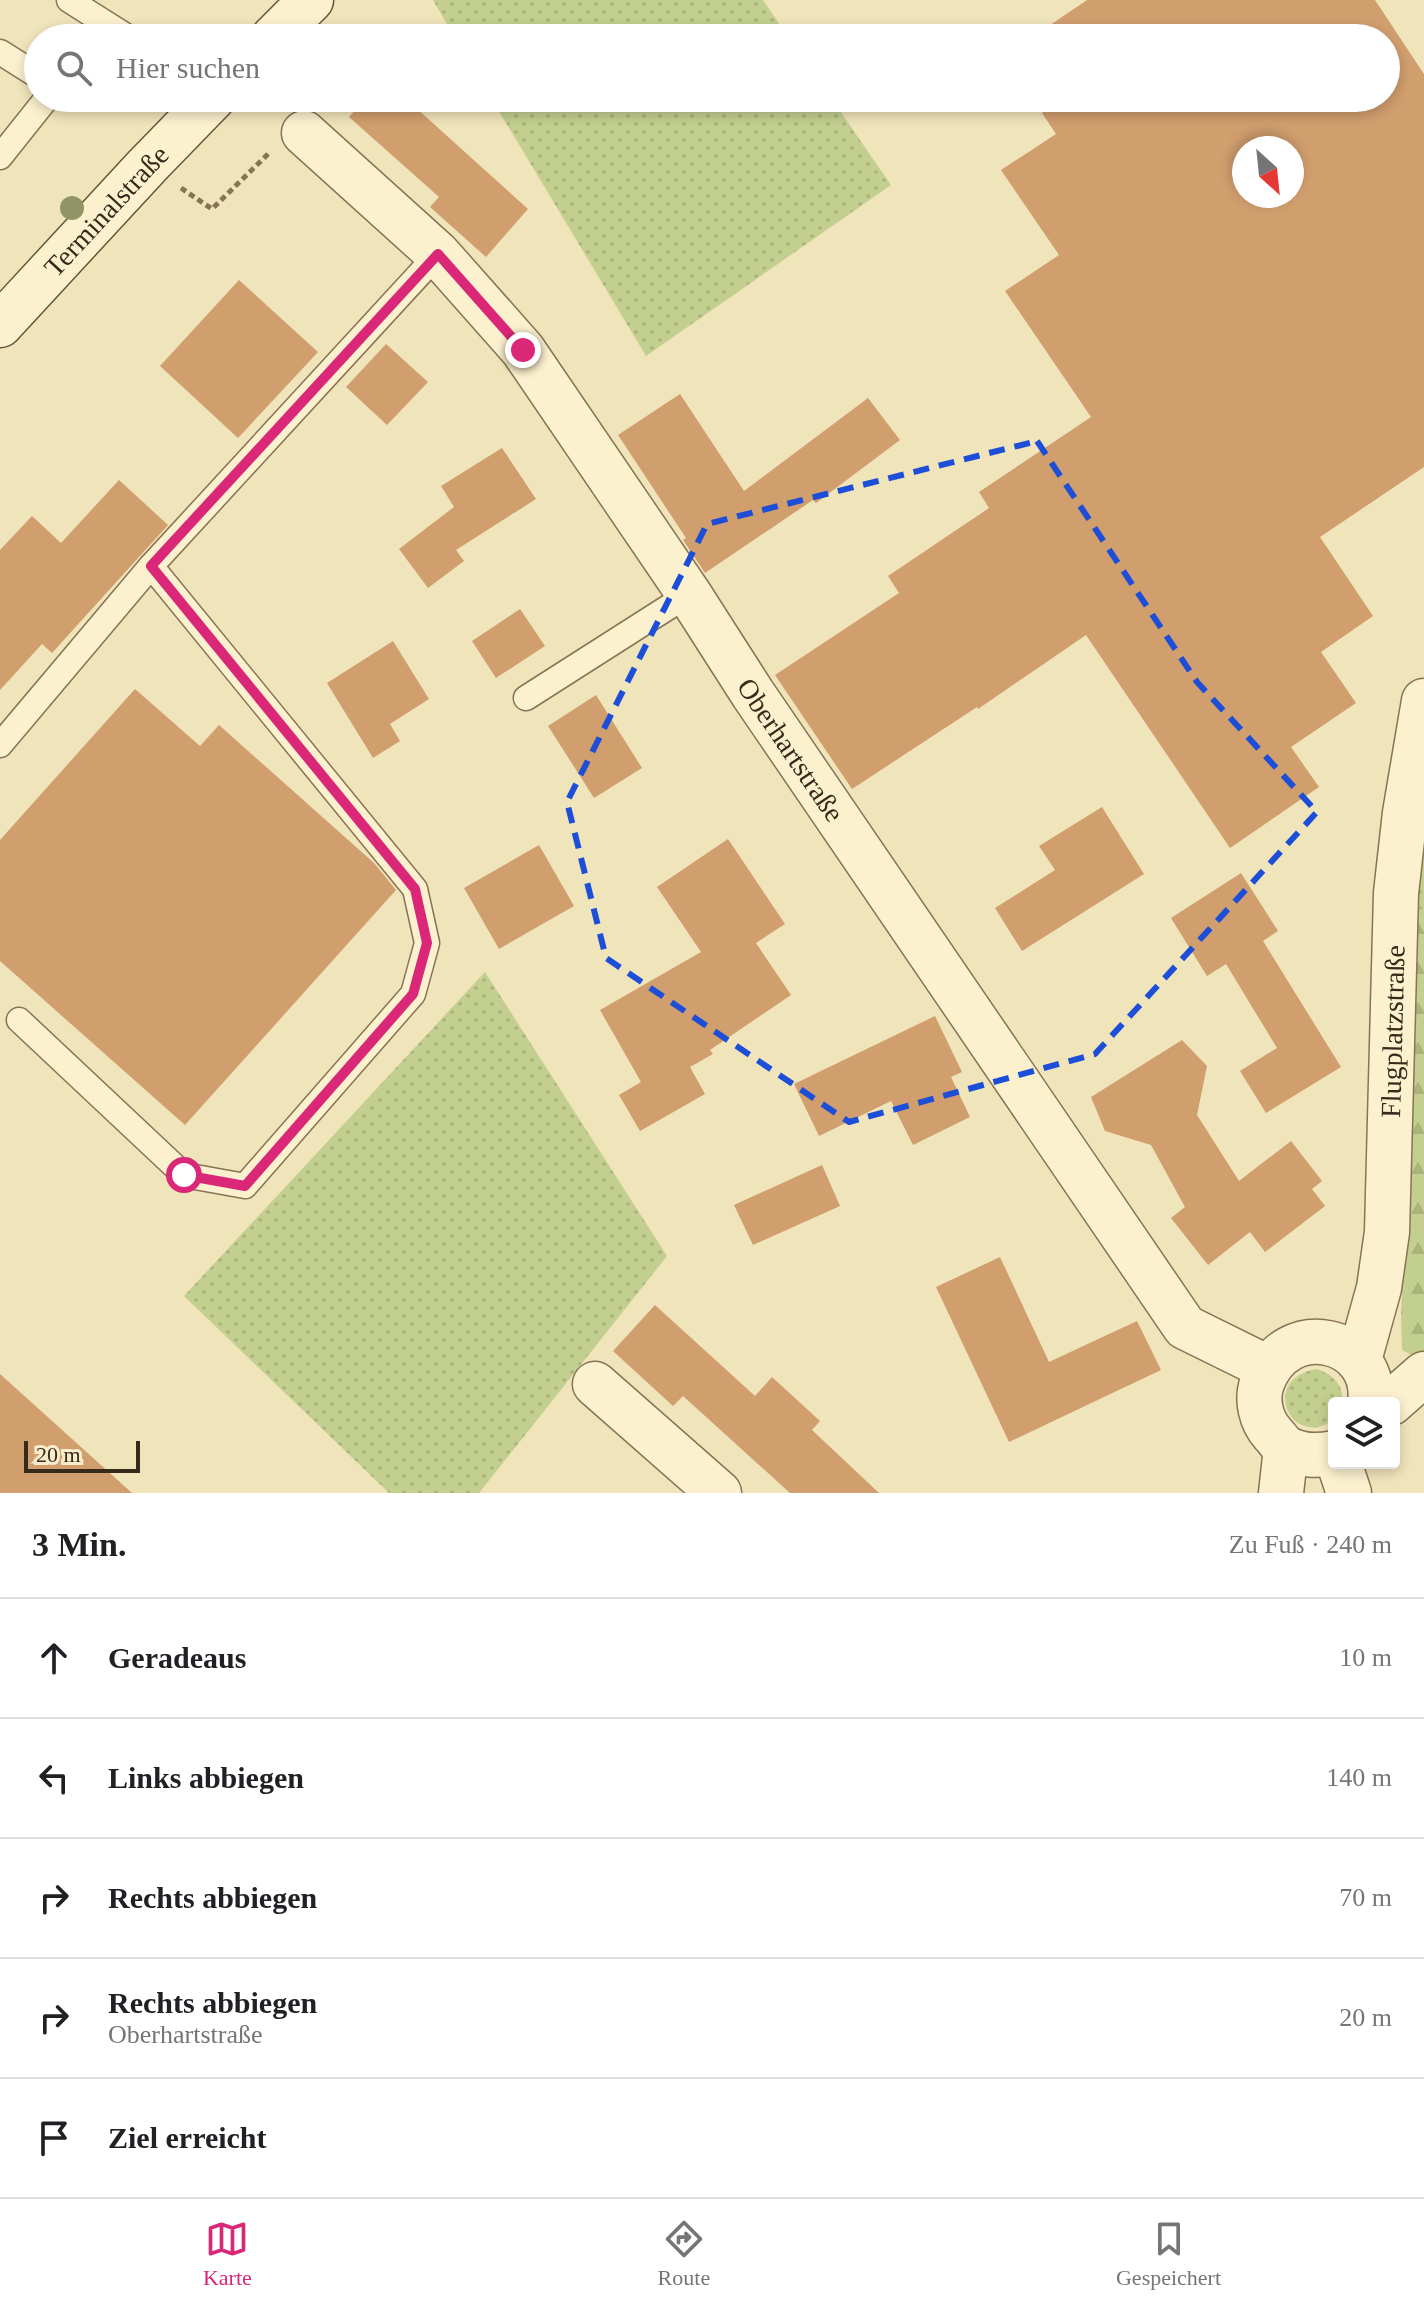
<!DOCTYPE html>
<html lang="de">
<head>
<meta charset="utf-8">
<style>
	:root { --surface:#fff; --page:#f2f2f2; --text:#202124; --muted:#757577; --line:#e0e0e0; --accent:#db2777 }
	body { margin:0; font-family:Georgia,serif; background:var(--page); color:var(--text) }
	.controls { position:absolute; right:24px; bottom:24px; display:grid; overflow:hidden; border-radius:8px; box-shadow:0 4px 12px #0003 }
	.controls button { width:72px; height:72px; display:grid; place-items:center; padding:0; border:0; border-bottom:2px solid var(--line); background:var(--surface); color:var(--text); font:40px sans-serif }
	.compass { position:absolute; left:1232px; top:136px; width:72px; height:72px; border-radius:50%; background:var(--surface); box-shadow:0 4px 12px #0003; rotate:153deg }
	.scale { position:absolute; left:24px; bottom:20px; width:116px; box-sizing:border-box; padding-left:8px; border:4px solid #362a1a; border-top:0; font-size:22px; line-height:28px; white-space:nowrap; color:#362a1a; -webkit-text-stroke:6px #f7edcb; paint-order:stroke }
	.stop { position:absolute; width:24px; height:24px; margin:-18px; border:6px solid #db2777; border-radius:50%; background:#fff }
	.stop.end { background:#db2777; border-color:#fff; box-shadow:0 2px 8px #0008 }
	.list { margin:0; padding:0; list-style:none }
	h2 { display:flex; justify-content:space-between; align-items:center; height:104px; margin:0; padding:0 32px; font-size:34px }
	h2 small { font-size:26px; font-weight:400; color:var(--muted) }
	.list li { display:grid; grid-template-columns:52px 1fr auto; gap:24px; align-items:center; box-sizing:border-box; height:120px; padding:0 32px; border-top:2px solid var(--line) }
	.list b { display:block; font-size:30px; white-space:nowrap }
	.list p { margin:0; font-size:26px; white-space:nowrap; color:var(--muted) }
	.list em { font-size:26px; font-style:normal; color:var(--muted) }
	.icon { flex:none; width:44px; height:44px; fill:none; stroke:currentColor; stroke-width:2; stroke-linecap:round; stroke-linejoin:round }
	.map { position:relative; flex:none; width:1424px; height:1493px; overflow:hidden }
	.search { position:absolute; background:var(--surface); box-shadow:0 4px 12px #0003; left:24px; right:24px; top:24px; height:88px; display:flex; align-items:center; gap:20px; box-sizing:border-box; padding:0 28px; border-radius:44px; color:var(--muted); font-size:30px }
	.sheet { height:704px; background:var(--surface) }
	nav { display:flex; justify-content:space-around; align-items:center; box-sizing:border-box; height:112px; border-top:2px solid var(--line); background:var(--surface); font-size:22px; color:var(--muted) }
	nav a { display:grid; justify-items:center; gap:4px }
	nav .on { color:var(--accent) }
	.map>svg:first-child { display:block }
	.grass { fill:url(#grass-dots) }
	.forest { fill:url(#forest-firs) }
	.building { fill:#d19e6e; fill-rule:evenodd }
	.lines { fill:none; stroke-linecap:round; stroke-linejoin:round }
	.lane-casing { stroke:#887354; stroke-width:27 }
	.street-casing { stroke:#887354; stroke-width:47 }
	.secondary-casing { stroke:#6a5438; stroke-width:47 }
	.path { stroke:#887354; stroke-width:5; stroke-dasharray:6 4; stroke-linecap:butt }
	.lane { stroke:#fbf1cf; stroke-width:24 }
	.street { stroke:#fbf1cf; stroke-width:44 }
	.secondary { stroke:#fbf1cf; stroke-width:44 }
	.tree { fill:#919565 }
	.route { stroke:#db2777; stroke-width:10 }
	.marked { fill:none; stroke:#1d4ed8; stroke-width:6; stroke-dasharray:16 10; stroke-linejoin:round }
	.labels { text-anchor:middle; stroke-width:7; stroke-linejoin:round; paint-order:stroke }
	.street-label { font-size:28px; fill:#362a1a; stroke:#f7edcb }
</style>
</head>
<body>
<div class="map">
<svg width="1424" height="1493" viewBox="0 0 1424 1493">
	<defs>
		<pattern id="grass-dots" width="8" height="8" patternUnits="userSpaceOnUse" patternTransform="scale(2)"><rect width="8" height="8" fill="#c3cf8f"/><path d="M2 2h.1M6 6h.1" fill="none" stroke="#a8b27b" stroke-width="1.8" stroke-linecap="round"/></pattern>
		<pattern id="forest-firs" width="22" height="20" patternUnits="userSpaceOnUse" patternTransform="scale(2)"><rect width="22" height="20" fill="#c3cf8f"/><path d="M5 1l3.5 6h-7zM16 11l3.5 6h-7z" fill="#a8b27b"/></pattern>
	</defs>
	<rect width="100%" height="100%" fill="#f0e4bb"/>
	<g class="grass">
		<path d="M433,0h330l26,38h-334z"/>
		<path d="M491,98h340l60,87 -245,171z"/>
		<path d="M1424,771v150l-9,-6z"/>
		<path d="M485,972l182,284 -188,237h-90l-205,-197z"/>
		<path d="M1317,1369c16,6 27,15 25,34h-8v16c-41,33 -77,-40 -17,-50z"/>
	</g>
	<path class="forest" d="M1415,915l9,6v430l-10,5 -12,-6 -1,-37 9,-187z"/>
	<g class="building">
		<path d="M1087,0h288l49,74v393l-104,70 53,79 -52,36 35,51 -65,44 28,40 -89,61 -144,-213 -108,74 -1,-2 -125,82 -77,-114 124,-82 -11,-17 101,-68 -10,-16 112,-75 -86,-126 54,-36 -58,-85 55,-36 -14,-21 22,-15h322v-60h-355zM1244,148h48v48h-48z"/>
		<path d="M366,98h39l123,111 -42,48 -56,-50 9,-10 -90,-80z"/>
		<path d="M239,280l79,72 -80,86 -78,-72z"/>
		<path d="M386,344l42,38 -41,43 -41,-38z"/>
		<path d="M680,394l64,97 124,-93 32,42 -84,63 -3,-3 -108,73 -22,-33 3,-2 -68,-103z"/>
		<path d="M502,448l34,51 -80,51 8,11 -36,27 -29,-39 55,-42 -13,-21z"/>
		<path d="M119,480l49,45 -116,128 -10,-9 -42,46v-140l32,-34 29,27z"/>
		<path d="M520,609l25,37 -49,32 -24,-37z"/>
		<path d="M393,641l36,58 -39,25 10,17 -27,17 -46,-75z"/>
		<path d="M135,689l65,57 19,-21 155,138 22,27 -211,235 -185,-164v-121z"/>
		<path d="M596,695l46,73 -48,30 -46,-72z"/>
		<path d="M1102,807l42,67 -122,77 -27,-43 60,-38 -16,-24z"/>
		<path d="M728,839l57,85 -29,19 35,52 -81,55 3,4 -23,13 15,27 -65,37 -21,-36 22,-13 -41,-72 101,-58 -44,-65z"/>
		<path d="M539,845l35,61 -75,43 -35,-61z"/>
		<path d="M1241,873l37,58 -15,10 78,126 -75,46 -26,-42 37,-23 -51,-84 -19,12 -36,-58z"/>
		<path d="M935,1016l27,56 -11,5 19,40 -57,28 -22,-44 -72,35 -25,-52z"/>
		<path d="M1182,1040l25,26 -10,49 42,66 52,-40 31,40 -10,8 13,17 -60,46 -15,-20 -42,33 -37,-47 14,-11 -34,-62 -46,-14 -14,-34z"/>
		<path d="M822,1165l18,41 -87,39 -19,-40z"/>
		<path d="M1000,1257l49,105 88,-41 24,49 -152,72 -73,-155z"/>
		<path d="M655,1305l100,91 17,-19 48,44 -8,9 67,63h-89l-107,-97 -10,10 -60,-55z"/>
		<path d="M0,1374l132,119h-132z"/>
	</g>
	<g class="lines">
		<defs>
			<g id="lane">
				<path d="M69,0l60,38"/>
				<path d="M0,52l38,24"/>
				<path d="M0,157l47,-59"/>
				<path d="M526,698l163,-104"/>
				<path d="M0,745l151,-179 287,-312"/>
				<path d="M19,1020l165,155 61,11 168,-192 14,-51 -12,-54 -264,-323"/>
			</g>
			<g id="street">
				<path id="s1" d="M304,133l134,121 85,96 166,244 64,100 432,633 83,41"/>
				<path id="s2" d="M1359,1360l20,-72 8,-56 9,-339 9,-80 19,-112"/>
				<path d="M595,1384l124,109"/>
				<path d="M1391,1403l33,-29"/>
				<path d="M1334,1453c-15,3 -34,3 -48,-5 -5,-3 -9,-10 -13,-14 -12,-13 -17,-34 -11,-51 24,-68 117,-45 108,20"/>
				<path d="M1339,1463l10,30"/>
				<path d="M1281,1493l5,-45"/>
			</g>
			<g id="secondary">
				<path d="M273,38l38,-38"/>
				<path id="s3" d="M0,325l147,-159 66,-68"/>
			</g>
		</defs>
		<use href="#lane" class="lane-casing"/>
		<use href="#street" class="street-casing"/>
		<use href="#secondary" class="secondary-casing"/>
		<path class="path" d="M181,188l31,21 57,-56"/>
		<use href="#lane" class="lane"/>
		<use href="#street" class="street"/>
		<use href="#secondary" class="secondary"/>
	</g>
	<circle class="tree" cx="72" cy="208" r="12"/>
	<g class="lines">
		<path class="route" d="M184,1175l61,11 168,-192 14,-51 -12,-54 -264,-323 287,-312 85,96"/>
	</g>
	<path class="marked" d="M1037,441l160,241 120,130 -222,242 -246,68 -243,-164 -39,-156 140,-278z"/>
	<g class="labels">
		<g class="street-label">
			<text dy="10" stroke="none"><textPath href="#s3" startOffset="156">Terminalstraße</textPath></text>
			<text dy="10" stroke="none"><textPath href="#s1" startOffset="790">Oberhartstraße</textPath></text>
			<text dy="10" stroke="none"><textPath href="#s2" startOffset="332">Flugplatzstraße</textPath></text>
		</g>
	</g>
</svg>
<div class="controls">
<button><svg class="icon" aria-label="layers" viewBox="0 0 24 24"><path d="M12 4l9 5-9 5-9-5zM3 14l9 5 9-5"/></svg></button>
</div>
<svg class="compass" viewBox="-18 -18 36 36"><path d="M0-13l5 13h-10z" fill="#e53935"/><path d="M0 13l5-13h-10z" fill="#757577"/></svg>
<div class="scale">20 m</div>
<div class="stop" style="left:184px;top:1175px"></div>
<div class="stop end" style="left:523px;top:350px"></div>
<div class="search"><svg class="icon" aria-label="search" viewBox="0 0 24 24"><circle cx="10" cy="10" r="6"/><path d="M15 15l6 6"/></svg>Hier suchen</div>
</div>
<section class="sheet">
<h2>3 Min.<small>Zu Fuß · 240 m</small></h2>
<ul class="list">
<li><svg class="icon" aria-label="ahead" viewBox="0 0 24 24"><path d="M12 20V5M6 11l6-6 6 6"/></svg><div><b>Geradeaus</b></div><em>10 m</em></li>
<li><svg class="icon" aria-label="left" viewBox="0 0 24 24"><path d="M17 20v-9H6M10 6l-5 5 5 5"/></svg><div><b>Links abbiegen</b></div><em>140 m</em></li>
<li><svg class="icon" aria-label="right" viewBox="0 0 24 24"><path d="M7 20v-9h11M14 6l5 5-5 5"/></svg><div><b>Rechts abbiegen</b></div><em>70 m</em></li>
<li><svg class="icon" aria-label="right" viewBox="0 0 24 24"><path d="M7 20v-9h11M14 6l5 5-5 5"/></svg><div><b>Rechts abbiegen</b><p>Oberhartstraße</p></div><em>20 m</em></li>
<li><svg class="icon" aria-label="arrive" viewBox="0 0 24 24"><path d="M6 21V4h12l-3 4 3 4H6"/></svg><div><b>Ziel erreicht</b></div></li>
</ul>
</section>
<nav>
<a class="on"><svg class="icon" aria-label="map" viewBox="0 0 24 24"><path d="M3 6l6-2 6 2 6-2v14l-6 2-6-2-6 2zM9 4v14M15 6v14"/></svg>Karte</a>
<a><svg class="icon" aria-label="directions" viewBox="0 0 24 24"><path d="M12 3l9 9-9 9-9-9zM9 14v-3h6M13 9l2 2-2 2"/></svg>Route</a>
<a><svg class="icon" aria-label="saved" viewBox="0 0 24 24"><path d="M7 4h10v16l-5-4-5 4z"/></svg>Gespeichert</a>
</nav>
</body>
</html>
